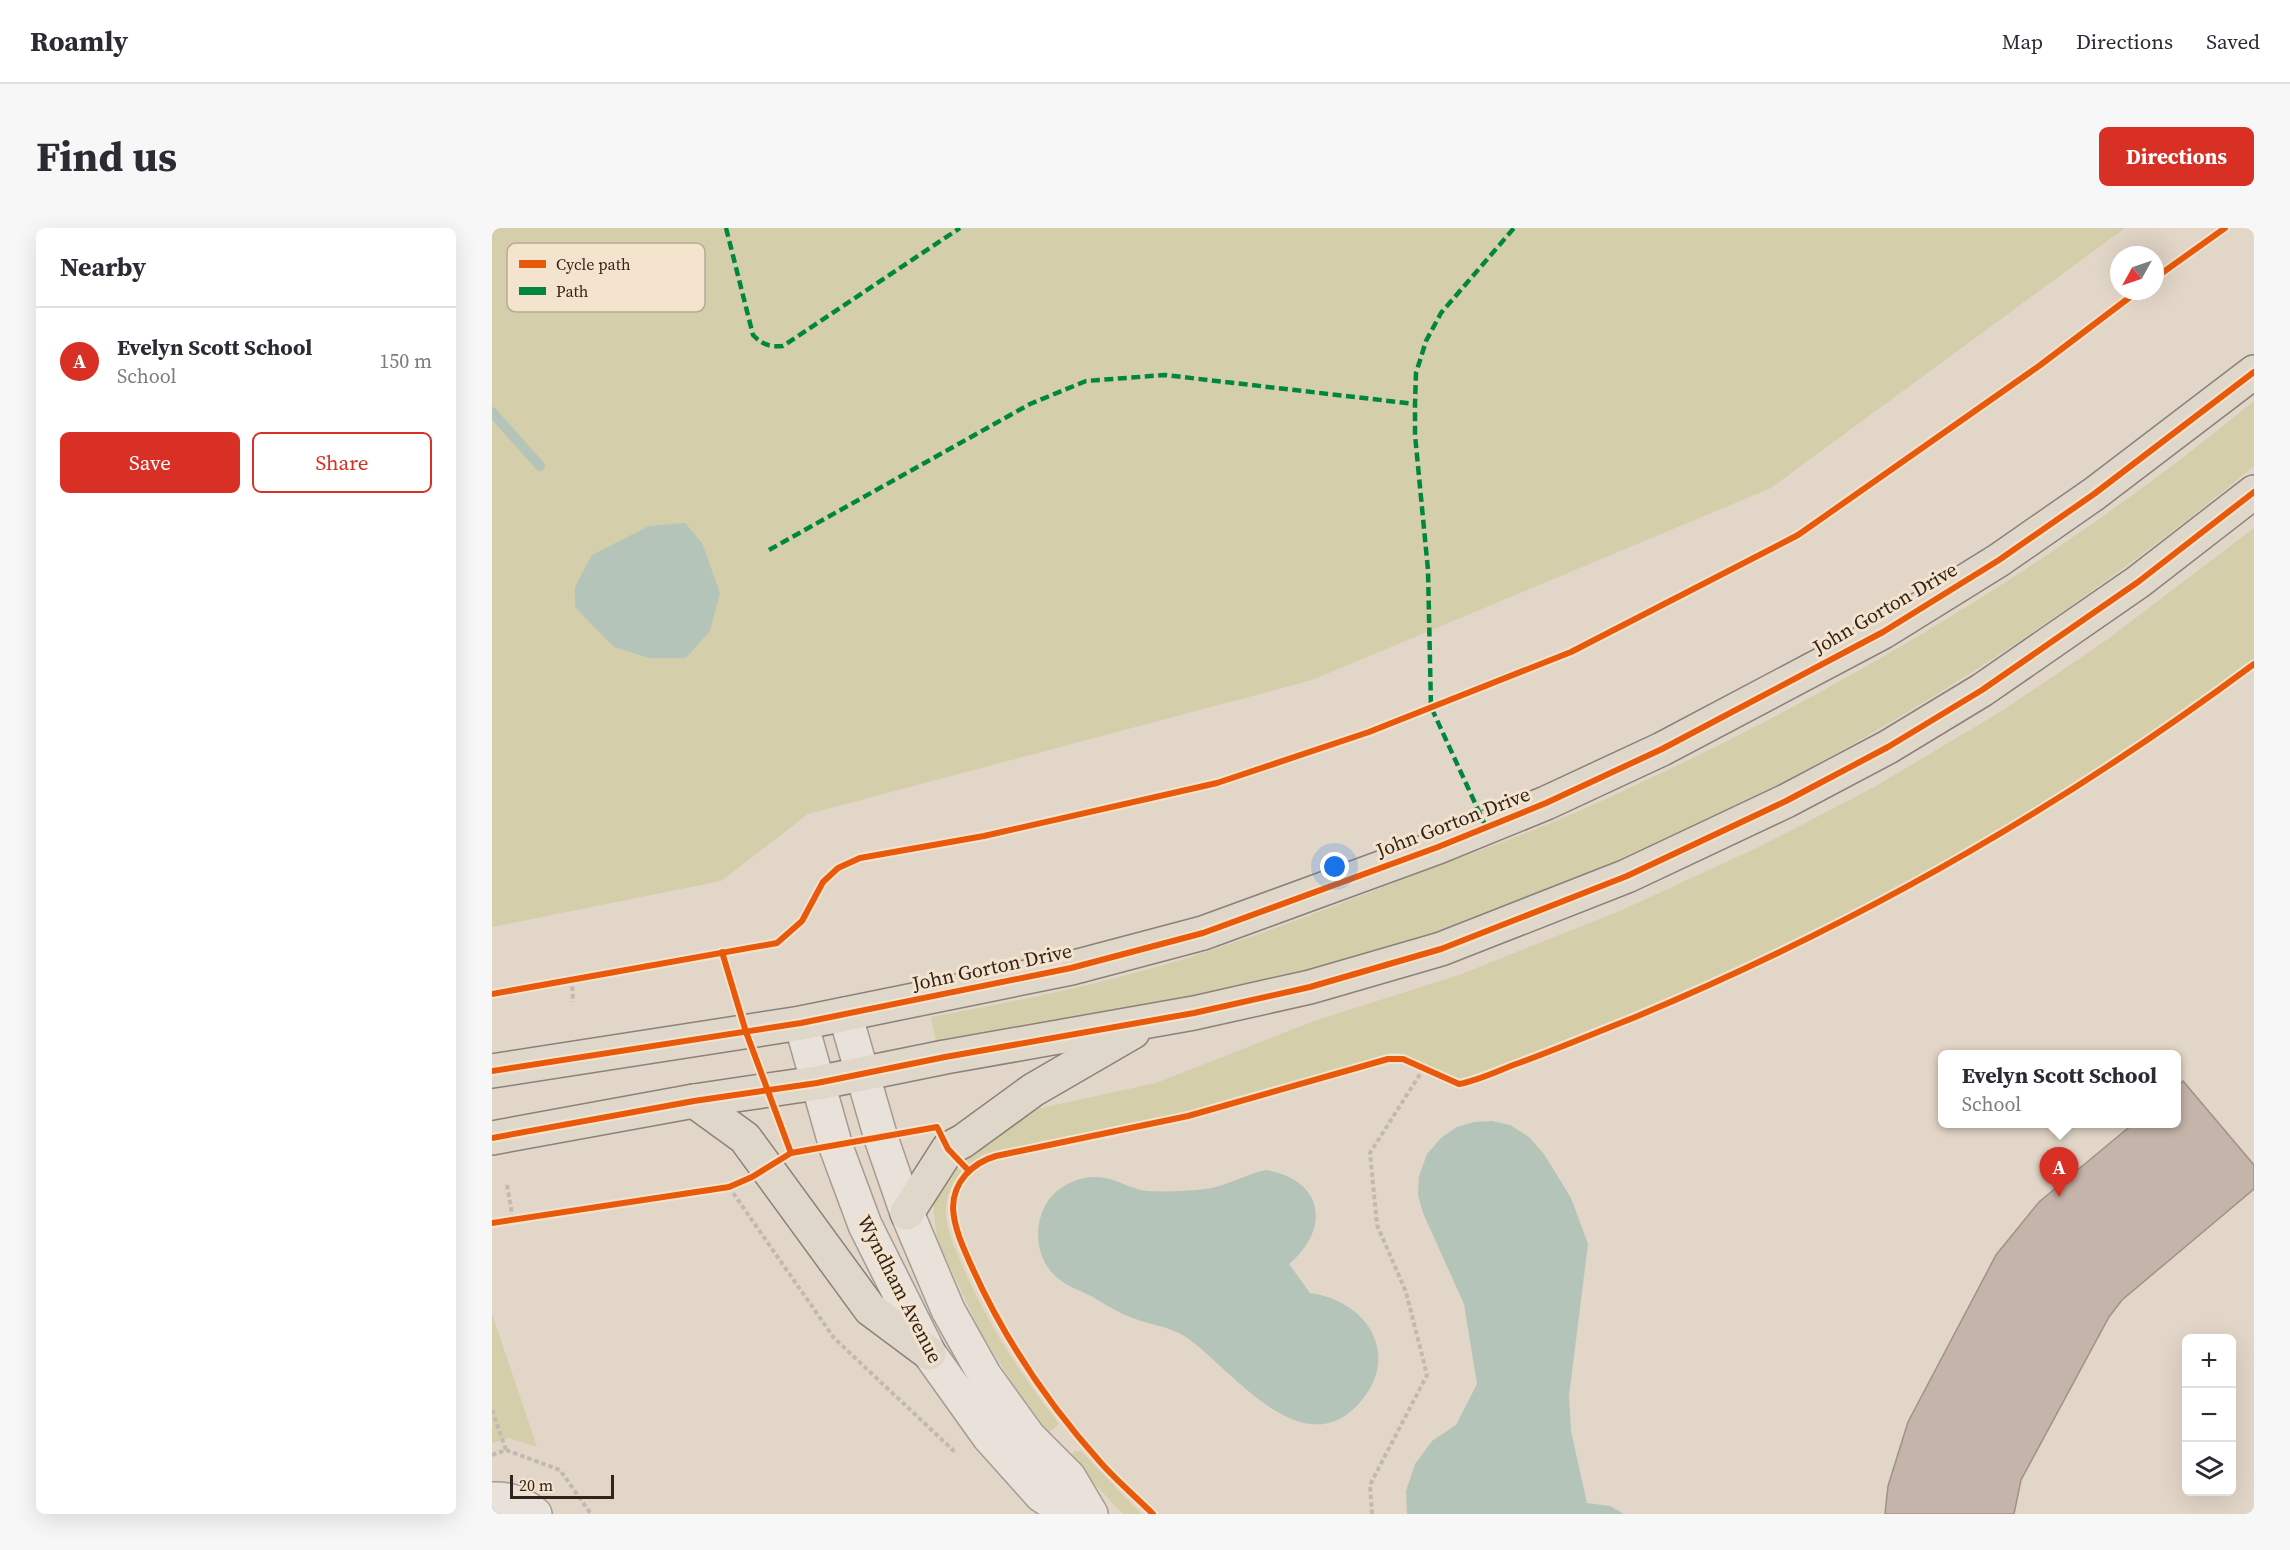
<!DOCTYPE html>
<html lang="en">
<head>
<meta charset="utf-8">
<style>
	:root { --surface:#fff; --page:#f7f7f7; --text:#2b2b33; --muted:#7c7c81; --line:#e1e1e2; --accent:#d93025 }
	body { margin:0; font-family:"Source Serif 4",serif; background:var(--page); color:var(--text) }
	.controls { position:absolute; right:18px; bottom:18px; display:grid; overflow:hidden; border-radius:9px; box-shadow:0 6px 24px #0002 }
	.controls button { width:54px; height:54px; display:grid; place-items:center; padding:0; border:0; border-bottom:2px solid var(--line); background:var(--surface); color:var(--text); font:30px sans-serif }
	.compass { position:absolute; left:1618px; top:18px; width:54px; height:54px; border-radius:50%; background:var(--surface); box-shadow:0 6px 24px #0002; rotate:230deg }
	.scale { position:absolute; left:18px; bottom:15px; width:104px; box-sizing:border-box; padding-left:6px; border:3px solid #33231b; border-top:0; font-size:16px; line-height:21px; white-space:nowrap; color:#33231b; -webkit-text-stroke:4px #f4e3cd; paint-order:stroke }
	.you { position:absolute; left:843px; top:639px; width:21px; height:21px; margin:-15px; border:4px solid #fff; border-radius:50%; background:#1a73e8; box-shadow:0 0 0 9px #1a73e833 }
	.badge { display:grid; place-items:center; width:39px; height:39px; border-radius:50%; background:var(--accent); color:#fff; font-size:20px; font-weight:700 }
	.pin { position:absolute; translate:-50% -50px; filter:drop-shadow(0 2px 3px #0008) }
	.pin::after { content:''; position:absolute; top:32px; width:21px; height:18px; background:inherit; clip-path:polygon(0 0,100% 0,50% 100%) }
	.popup { position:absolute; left:1446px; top:822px; width:243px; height:78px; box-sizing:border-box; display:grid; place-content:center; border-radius:9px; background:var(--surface); filter:drop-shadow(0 2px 4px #0005); font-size:20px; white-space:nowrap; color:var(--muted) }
	.popup b { font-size:22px; color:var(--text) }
	.popup::after { content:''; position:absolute; left:50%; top:100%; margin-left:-12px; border:12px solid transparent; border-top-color:var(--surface) }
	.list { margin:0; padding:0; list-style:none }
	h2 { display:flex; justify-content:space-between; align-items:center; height:78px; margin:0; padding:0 24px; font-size:26px }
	h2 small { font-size:20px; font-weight:400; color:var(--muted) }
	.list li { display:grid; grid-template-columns:39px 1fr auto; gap:18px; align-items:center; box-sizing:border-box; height:108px; padding:0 24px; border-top:2px solid var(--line) }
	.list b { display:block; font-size:22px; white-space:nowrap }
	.list p { margin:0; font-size:20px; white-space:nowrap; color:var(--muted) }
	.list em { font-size:20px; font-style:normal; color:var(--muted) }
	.actions { display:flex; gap:12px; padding:18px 24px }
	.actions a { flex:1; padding:14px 0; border:2px solid var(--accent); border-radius:9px; text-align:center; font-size:21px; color:var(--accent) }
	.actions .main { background:var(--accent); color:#fff }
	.icon { flex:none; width:33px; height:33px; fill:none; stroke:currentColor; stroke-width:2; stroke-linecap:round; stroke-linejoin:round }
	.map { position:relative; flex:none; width:1762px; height:1286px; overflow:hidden; border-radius:9px }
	header { display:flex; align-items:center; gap:36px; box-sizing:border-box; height:84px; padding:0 30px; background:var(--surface); border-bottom:2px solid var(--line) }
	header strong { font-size:28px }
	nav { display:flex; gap:33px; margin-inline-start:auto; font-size:21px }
	.intro { display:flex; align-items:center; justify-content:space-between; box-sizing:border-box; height:144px; padding:0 36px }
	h1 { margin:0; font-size:42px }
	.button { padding:15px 27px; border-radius:9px; background:var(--accent); color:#fff; font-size:21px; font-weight:700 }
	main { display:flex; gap:36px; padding:0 36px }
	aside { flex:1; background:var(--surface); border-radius:9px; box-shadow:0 6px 24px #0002 }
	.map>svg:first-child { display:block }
	.green { fill:#d4ceaa }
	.water { fill:#b4c4b8 }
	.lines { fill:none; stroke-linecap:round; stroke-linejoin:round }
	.stream { stroke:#b4c4b8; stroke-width:10 }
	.building { fill:#c5b4a9; stroke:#a19288; stroke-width:1.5 }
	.minor-casing { stroke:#a69b92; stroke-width:36 }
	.major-casing { stroke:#8b8179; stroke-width:36 }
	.path { stroke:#c2b9b1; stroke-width:4; stroke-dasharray:4.5 3; stroke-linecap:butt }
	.minor { stroke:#e9e2da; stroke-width:33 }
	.major { stroke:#e0d7cb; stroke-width:33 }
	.quiet { stroke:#00873e; stroke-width:4.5; stroke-dasharray:9 4.5; stroke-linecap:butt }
	.cycleway-casing { stroke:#f4e3cd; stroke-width:10 }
	.cycleway { stroke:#e8590c; stroke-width:6 }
	.labels { text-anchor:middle; stroke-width:6; stroke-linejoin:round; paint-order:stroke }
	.street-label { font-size:20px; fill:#33231b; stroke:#f4e3cd }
	.key { fill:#f4e3cd; stroke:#baa998; stroke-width:1.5 }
	.key-label { font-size:16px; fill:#33231b }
</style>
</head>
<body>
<header>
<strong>Roamly</strong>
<nav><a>Map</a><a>Directions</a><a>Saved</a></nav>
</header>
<div class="intro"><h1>Find us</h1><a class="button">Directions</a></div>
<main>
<aside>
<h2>Nearby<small></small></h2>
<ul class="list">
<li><span class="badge">A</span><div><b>Evelyn Scott School</b><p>School</p></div><em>150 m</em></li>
</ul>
<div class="actions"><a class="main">Save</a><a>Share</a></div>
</aside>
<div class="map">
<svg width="1762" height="1286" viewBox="0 0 1762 1286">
	<rect width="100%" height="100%" fill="#e2d6c8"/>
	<g class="green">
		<path d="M0,0h1633l-354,260 -459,192 -504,134 -87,67 -229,46z"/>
		<path d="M1762,173v65c-264,219 -584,403 -915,497 -132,37 -269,53 -403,78l-5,-24c95,-17 190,-37 281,-67 73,-24 144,-52 215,-80 51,-19 102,-37 152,-59 241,-107 471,-242 675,-410z"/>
		<path d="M1762,300v131c-239,181 -508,317 -789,419 -27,5 -47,-26 -75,-25l-136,42 -102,25 -154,31 -15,4 -15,10 -7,-12 71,-43 124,-27 158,-62 145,-46 163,-65 139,-64 115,-60 129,-77 103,-70z"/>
		<path d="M459,936l11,7c-10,12 -18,29 -16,46 2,18 11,35 18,52 24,56 58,107 95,155l-11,9 -35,-49 -34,-55 -42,-90 -4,-36z"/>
		<path d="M0,1086l45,133 -28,-9 -17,5z"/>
		<path d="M584,1223l6,1 59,62h-18l-55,-58z"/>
	</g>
	<g class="water">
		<path d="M193,295l17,20 18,50 -10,38 -24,27h-37l-35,-11 -39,-40v-20l17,-32 57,-29z"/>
		<path d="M1000,893l18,4 19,12 15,17 27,44 17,46 -19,152 2,35 16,72 23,3 14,8h-217l-1,-23 9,-27 17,-23 24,-16 21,-41 -13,-80 -41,-91 -5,-18 1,-19 8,-22 15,-17 15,-10 17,-5z"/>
		<path d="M774,942c58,10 65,59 23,94l21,29c55,7 91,59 52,107 -58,71 -131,-32 -176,-63 -15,-10 -39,-13 -56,-20 -13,-5 -27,-14 -39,-21 -11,-6 -23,-9 -32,-17 -24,-18 -27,-54 -11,-78 12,-17 36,-27 56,-23 15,2 29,12 43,13 19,1 41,0 59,-2 21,-3 40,-15 60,-19z"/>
	</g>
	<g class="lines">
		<path class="stream" d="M0,184l48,54"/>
	</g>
	<path class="building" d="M1691,853l71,84v24l-132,111 -13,17 -88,163 -7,34h-129l3,-28 20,-64 88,-167 43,-53 94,-78h43v-36z"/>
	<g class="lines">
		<defs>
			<g id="minor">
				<path d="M353,786l36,124 26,75 41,97 37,66 44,61 40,40 22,37"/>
				<path d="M309,795l35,124 29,78 64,128 60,84 52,58 28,19"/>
				<path d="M0,1271c16,-1 31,5 43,15"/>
			</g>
			<g id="major">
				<path d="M0,843l309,-48 270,-55 132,-35 235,-86 108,-44 116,-54 221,-117 116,-72 95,-66 160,-122"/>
				<path d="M202,873l51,37 125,171 59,44"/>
				<path d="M0,910l202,-37 123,-18 128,-26 249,-44 116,-26 131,-38 186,-73 159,-75 102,-54 94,-57 156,-108 116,-90"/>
				<path d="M415,985l41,-64 15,-8 70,-51 100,-58"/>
			</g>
		</defs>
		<use href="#minor" class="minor-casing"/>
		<use href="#major" class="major-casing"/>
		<g class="path">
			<path d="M80,751l1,23"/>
			<path d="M15,957l6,34"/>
			<path d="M237,959l105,151 121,114"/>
			<path d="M0,1182l14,40"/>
			<path d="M0,1227l14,-5 54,20 31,44"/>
			<path d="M880,1286l-2,-29 57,-110 -21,-83 -29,-67 -7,-72 54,-85"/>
		</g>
		<use href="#minor" class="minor"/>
		<use href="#major" class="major"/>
		<g class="quiet">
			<path d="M234,0l27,107c10,10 16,12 30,11l177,-118"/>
			<path d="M277,322l261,-146 56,-23 79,-6 250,29"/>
			<path d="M994,599l-55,-120 -3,-137 -13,-135v-31l1,-31 10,-32 15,-28 73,-85"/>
		</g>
		<defs>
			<g id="cycleway">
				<path d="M1663,50l70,-50"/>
				<path d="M230,724l24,80 45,121"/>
				<path d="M0,766l285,-51 25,-22 21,-39 15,-14 22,-10 124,-22 233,-53 152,-51 202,-80 227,-117 241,-169 99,-75"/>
				<path d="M0,843l309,-48 270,-55 132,-35 235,-86 108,-44 116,-54 221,-117 116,-72 95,-66 160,-122"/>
				<path d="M0,910l202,-37 123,-18 128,-26 249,-44 116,-26 131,-38 186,-73 159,-75 102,-54 94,-57 156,-108 116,-90"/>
				<path d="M0,995l237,-36 23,-10 39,-24 146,-26 11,22 20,21"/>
				<path d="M661,1286c-17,-17 -36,-33 -52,-51 -53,-59 -98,-126 -130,-198 -8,-18 -17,-37 -18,-57 0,-26 19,-45 43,-52l192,-40 200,-57h15l56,25c21,-4 40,-14 60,-21 38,-14 76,-30 114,-45 221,-92 429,-211 621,-354"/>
			</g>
		</defs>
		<use href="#cycleway" class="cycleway-casing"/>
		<use href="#cycleway" class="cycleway"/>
	</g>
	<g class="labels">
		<g class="street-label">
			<text transform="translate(1393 380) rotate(-30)" y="7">John Gorton Drive</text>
			<text transform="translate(961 594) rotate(-21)" y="7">John Gorton Drive</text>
			<text transform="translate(500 739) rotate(-12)" y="7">John Gorton Drive</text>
			<text transform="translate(408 1061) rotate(63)" y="7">Wyndham Avenue</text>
		</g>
	</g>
	<rect x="15" y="15" width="198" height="69" rx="9" class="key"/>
	<rect x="27" y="32" width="27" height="8" fill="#e8590c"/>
	<rect x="27" y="59" width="27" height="8" fill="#00873e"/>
	<g class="key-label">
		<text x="64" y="42">Cycle path</text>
		<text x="64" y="69">Path</text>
	</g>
</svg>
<div class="controls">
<button>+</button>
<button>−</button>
<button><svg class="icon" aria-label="layers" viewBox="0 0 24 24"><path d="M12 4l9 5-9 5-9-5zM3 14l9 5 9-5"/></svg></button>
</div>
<svg class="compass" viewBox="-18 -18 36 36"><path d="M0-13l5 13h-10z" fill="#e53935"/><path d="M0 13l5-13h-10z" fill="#7c7c81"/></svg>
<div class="scale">20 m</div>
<div class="you"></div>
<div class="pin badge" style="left:1567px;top:969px">A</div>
<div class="popup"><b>Evelyn Scott School</b>School</div>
</div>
</main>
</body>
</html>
